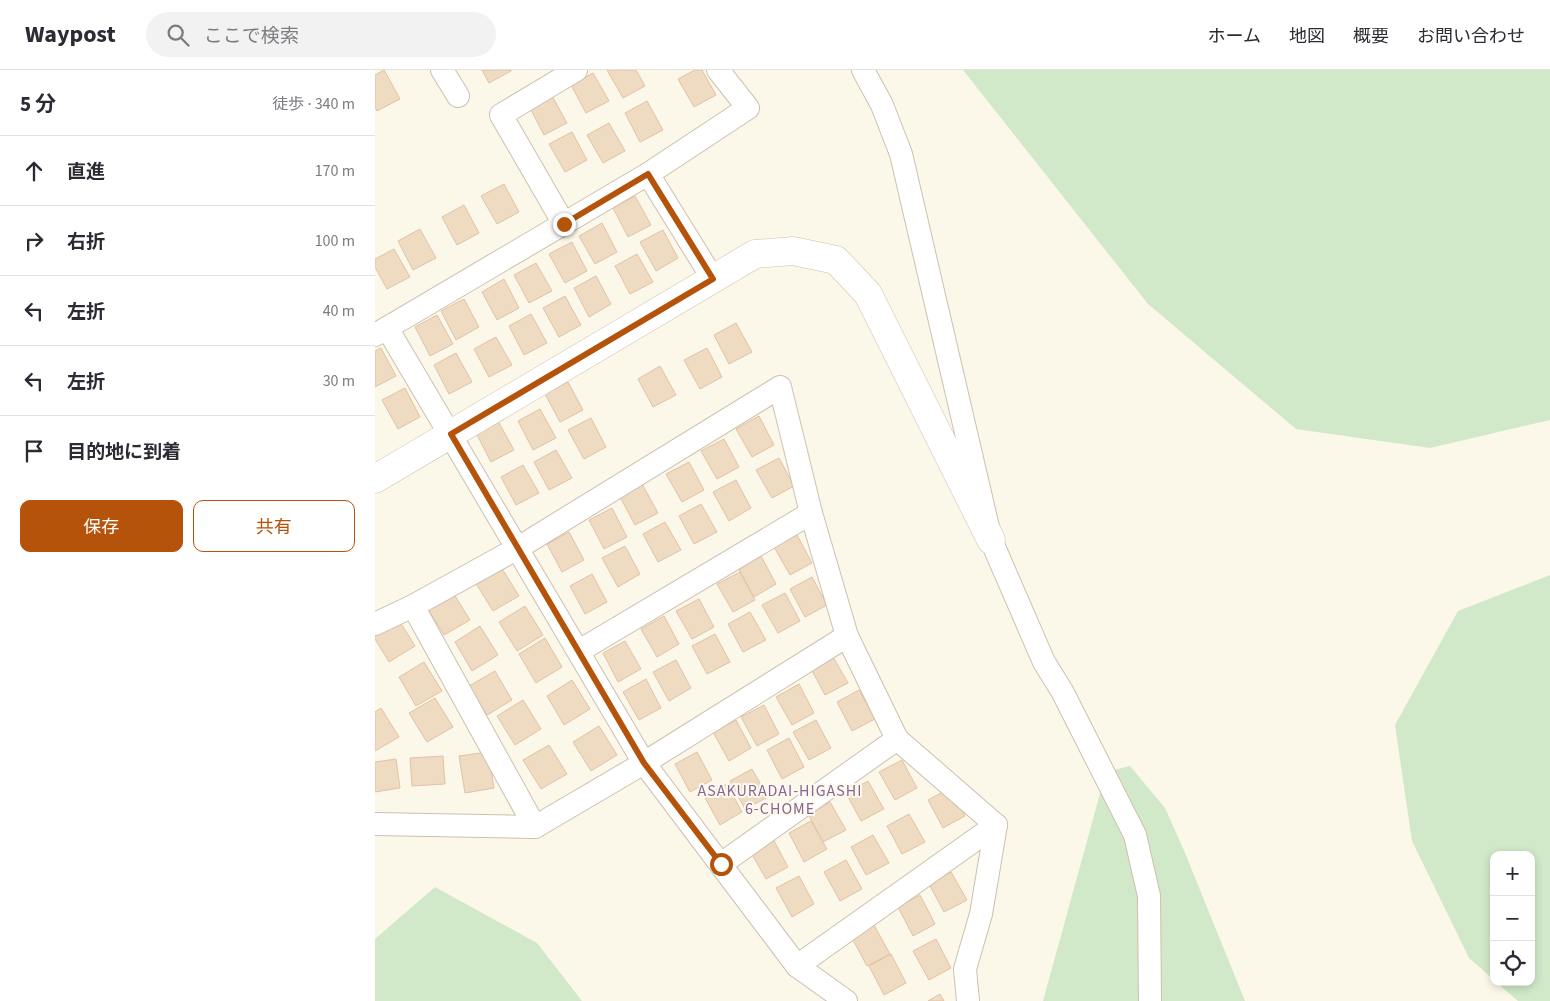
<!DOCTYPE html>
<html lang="ja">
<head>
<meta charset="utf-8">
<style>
	:root { --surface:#fff; --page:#f2f2f3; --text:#2b2b33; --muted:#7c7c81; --line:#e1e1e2; --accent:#b45309 }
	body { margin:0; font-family:"Source Sans 3","Noto Sans JP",sans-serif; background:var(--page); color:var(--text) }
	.controls { position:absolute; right:15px; bottom:15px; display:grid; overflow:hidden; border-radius:10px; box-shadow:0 2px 8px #0003 }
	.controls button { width:45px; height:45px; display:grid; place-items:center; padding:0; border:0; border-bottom:1px solid var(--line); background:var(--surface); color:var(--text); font:25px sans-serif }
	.stop { position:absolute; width:15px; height:15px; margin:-11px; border:4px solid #b45309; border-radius:50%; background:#fff }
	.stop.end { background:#b45309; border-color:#fff; box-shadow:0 1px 5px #0008 }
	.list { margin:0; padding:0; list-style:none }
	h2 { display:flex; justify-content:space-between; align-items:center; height:65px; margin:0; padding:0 20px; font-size:21px }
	h2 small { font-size:16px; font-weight:400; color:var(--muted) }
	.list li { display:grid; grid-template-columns:32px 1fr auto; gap:15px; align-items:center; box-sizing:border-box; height:70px; padding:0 20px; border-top:1px solid var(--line) }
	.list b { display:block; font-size:19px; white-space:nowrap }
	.list em { font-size:16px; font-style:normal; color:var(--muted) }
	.actions { display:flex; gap:10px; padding:15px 20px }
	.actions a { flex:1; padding:11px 0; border:1px solid var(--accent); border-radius:10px; text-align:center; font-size:18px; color:var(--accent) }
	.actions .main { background:var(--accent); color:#fff }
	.icon { flex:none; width:28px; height:28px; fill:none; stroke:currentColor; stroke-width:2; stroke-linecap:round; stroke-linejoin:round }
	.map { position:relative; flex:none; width:1175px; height:931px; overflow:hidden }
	header { display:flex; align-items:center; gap:30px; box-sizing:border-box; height:70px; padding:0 25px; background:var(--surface); border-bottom:1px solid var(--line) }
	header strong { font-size:24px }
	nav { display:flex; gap:28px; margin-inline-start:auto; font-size:18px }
	.search { width:350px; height:45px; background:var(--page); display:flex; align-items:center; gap:12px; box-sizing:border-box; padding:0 18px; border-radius:28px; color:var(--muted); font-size:19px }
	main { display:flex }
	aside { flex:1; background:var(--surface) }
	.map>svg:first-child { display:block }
	.green { fill:#d1e9c8 }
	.building { fill:#efdac2; stroke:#e1c3a4 }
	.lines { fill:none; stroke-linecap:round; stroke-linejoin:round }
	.street-casing { stroke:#cdc0b0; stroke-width:24 }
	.secondary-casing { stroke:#cfc1ad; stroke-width:29 }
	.street { stroke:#fff; stroke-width:22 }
	.secondary { stroke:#fff; stroke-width:28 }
	.route { stroke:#b45309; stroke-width:6 }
	.labels { text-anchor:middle; stroke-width:4; stroke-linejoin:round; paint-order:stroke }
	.neighbourhood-label { font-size:16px; letter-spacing:1px; fill:#886690; stroke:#fefaf0 }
</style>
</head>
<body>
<header>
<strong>Waypost</strong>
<div class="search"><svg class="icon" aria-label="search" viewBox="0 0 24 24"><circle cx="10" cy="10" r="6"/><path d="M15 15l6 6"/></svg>ここで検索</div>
<nav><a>ホーム</a><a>地図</a><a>概要</a><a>お問い合わせ</a></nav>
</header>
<main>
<aside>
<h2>5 分<small>徒歩 · 340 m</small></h2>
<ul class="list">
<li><svg class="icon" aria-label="ahead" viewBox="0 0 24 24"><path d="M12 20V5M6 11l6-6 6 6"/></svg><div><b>直進</b></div><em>170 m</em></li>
<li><svg class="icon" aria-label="right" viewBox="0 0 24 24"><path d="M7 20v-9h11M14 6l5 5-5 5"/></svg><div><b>右折</b></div><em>100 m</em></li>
<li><svg class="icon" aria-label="left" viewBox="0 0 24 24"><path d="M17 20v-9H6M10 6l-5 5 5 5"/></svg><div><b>左折</b></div><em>40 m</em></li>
<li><svg class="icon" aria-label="left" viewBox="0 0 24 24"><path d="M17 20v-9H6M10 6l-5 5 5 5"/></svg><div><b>左折</b></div><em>30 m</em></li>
<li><svg class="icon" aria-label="arrive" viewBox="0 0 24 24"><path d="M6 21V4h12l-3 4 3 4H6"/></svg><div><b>目的地に到着</b></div></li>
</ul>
<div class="actions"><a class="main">保存</a><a>共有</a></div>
</aside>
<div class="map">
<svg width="1175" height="931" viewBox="0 0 1175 931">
	<rect width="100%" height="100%" fill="#fbf7e9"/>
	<g class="green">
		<path d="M588,0h587v350l-120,28 -134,-19 -148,-125z"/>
		<path d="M1175,505v426h-32l-22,-19h35v-127h-37v125l-25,-22 -57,-117 -17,-116 63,-114z"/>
		<path d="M755,696l35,42 20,45 60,148h-202l63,-229z"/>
		<path d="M60,817l102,56 45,58h-207v-62z"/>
	</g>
	<g class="building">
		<path d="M9,0l16,29 -23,12 -2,-4v-32z"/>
		<path d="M107,0h29v1l-22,12z"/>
		<path d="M232,0h29l9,16 -22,12z"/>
		<path d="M320,0h7l14,25 -22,12 -16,-28z"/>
		<path d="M218,3l16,28 -23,12 -15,-28z"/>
		<path d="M176,24l16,29 -23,12 -15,-29z"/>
		<path d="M272,31l16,29 -23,12 -15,-29z"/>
		<path d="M234,53l16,28 -22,12 -16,-28z"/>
		<path d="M197,62l15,28 -22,12 -16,-28z"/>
		<path d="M129,114l15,28 -22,12 -16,-28z"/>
		<path d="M260,126l16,29 -23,12 -15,-29z"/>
		<path d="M89,135l15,28 -22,12 -15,-28z"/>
		<path d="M227,153l15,29 -22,12 -16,-28z"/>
		<path d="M45,159l16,29 -23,12 -15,-29z"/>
		<path d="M288,160l15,28 -22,13 -16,-29z"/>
		<path d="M197,172l15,29 -22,12 -16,-29z"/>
		<path d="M19,179l16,28 -23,12 -12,-22v-8z"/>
		<path d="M262,184l16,28 -23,12 -15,-28z"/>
		<path d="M161,193l16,28 -23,12 -15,-28z"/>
		<path d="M221,206l15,28 -22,13 -15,-29z"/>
		<path d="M129,209l15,29 -22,12 -15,-28z"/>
		<path d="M190,226l16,29 -22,12 -16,-29z"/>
		<path d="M89,229l15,28 -23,13 -15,-29z"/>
		<path d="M156,244l16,29 -23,12 -15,-29z"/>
		<path d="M62,245l16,29 -23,12 -15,-29z"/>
		<path d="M361,253l16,29 -23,12 -15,-29z"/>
		<path d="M121,267l16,28 -23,12 -15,-28z"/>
		<path d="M6,278l15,28 -21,11v-36z"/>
		<path d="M332,278l15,29 -22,12 -16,-29z"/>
		<path d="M81,283l16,29 -23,12 -15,-29z"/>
		<path d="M285,296l16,29 -23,12 -15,-28z"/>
		<path d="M193,312l15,28 -23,12 -15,-28z"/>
		<path d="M30,318l15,29 -22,12 -16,-29z"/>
		<path d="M165,339l16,29 -23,12 -15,-29z"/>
		<path d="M384,346l15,29 -22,12 -16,-28z"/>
		<path d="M216,348l15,29 -22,12 -16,-29z"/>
		<path d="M123,351l16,29 -23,12 -15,-29z"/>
		<path d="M349,369l15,28 -22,12 -16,-28z"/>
		<path d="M181,380l16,28 -23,12 -15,-28z"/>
		<path d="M404,388l15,28 -22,12 -16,-28z"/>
		<path d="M314,392l15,28 -22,12 -16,-28z"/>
		<path d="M148,395l16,28 -23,12 -15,-28z"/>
		<path d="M361,410l15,28 -22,13 -16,-29z"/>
		<path d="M267,414l16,29 -23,12 -15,-28z"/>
		<path d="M326,434l16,28 -23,12 -15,-28z"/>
		<path d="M237,438l15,29 -23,12 -15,-29z"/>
		<path d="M290,452l16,28 -23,12 -15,-28z"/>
		<path d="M194,462l15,28 -22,12 -15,-28z"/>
		<path d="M422,465l15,28 -22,12 -16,-28z"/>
		<path d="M250,476l15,28 -22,13 -16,-29z"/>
		<path d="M386,486l15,28 -22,13 -16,-29z"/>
		<path d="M126,497l18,29 -26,15 -18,-29z"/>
		<path d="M365,502l15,28 -22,12 -16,-28z"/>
		<path d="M217,504l15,28 -22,12 -15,-28z"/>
		<path d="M437,507l15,28 -22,12 -15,-28z"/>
		<path d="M77,521l18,29 -26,15 -18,-29z"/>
		<path d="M410,523l15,28 -22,12 -16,-28z"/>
		<path d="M324,529l15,28 -22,12 -16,-28z"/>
		<path d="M150,536l18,29 -26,16 -18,-29z"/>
		<path d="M375,542l16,28 -23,12 -15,-28z"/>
		<path d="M289,546l15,28 -22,13 -16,-28z"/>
		<path d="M22,547l18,29 -26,16 -14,-23v-8z"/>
		<path d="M105,556l18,29 -26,16 -17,-29z"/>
		<path d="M340,564l15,28 -23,12 -15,-28z"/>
		<path d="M170,568l17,29 -26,16 -17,-29z"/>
		<path d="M250,571l16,28 -23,13 -15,-29z"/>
		<path d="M457,585l16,28 -23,12 -15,-28z"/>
		<path d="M301,590l15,28 -22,13 -16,-29z"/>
		<path d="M49,592l18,29 -26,15 -17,-29z"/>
		<path d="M120,601l17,29 -25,15 -18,-29z"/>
		<path d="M271,609l15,29 -22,12 -16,-28z"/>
		<path d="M197,610l18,29 -26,16 -17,-29z"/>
		<path d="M424,614l15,29 -22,12 -16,-28z"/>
		<path d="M484,620l16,29 -23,12 -15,-29z"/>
		<path d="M60,628l18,29 -26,15 -18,-29z"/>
		<path d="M148,630l18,29 -26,16 -18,-29z"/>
		<path d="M389,635l15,29 -22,12 -16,-29z"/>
		<path d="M6,638l18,29 -24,14v-39z"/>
		<path d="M361,650l15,28 -22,13 -16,-29z"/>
		<path d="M441,650l15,28 -22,12 -16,-28z"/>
		<path d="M224,656l18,29 -26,16 -18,-29z"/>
		<path d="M414,668l15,29 -22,12 -15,-29z"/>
		<path d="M174,675l18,29 -26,15 -18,-29z"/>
		<path d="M113,682l6,36 -29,5 -6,-37z"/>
		<path d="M322,682l15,28 -22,12 -15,-28z"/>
		<path d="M68,686l2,28 -33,2 -2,-28z"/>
		<path d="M21,689l4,29 -25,4v-30z"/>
		<path d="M527,690l15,28 -22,12 -16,-28z"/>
		<path d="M377,699l16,28 -23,12 -15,-28z"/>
		<path d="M493,711l16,28 -23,12 -15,-28z"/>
		<path d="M352,714l15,28 -22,13 -16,-29z"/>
		<path d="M575,718l15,28 -22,12 -15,-28z"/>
		<path d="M455,732l16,28 -23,12 -15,-28z"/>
		<path d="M534,744l16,28 -23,12 -15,-28z"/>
		<path d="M436,751l16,28 -23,13 -15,-29z"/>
		<path d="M498,765l16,28 -23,12 -15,-28z"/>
		<path d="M398,769l15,28 -22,12 -16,-28z"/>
		<path d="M471,790l16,29 -22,12 -16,-29z"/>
		<path d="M576,802l16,28 -23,12 -15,-28z"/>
		<path d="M424,806l15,28 -22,13 -16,-29z"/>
		<path d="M545,825l15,29 -22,12 -15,-29z"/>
		<path d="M499,855l16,29 -23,12 -15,-28z"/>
		<path d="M561,869l15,29 -22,12 -16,-29z"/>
		<path d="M516,884l15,29 -22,12 -15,-29z"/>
		<path d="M565,924l4,7h-16z"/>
	</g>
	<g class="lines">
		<defs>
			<g id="street">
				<path d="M67,0l16,26"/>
				<path d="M488,0l19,35 19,49 90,386 53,122 18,29 73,144 14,61 1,105"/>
				<path d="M273,104l65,105"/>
				<path d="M189,154l-63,-109 75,-45"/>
				<path d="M12,258l257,435 153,203 49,35"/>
				<path d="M0,265l273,-161 100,-66 -30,-38"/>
				<path d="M38,536l122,221"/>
				<path d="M0,554l38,-18 105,-58 262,-161 31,126 36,123 50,103 99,86"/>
				<path d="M204,581l232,-138"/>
				<path d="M0,754l160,3 109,-64 203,-127"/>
				<path d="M346,794l176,-125"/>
				<path d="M422,896l199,-141"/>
				<path d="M593,931l-3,-32 16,-55 15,-89"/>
			</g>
			<path id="secondary" d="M0,409l380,-225 38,-3 43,9 32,34 123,246"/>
		</defs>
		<use href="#street" class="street-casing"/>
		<use href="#secondary" class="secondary-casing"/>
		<use href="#street" class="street"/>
		<use href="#secondary" class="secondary"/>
	</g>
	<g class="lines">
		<path class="route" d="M189,154l84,-50 65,105 -262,155 193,329 77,101"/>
	</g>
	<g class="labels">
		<g class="neighbourhood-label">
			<text x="405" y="726">ASAKURADAI-HIGASHI<tspan x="405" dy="18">6-CHOME</tspan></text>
		</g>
	</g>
</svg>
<div class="controls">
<button>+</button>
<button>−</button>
<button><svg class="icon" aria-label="locate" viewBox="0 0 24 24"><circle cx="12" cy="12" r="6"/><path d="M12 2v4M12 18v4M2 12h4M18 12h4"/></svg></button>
</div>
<div class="stop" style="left:346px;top:794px"></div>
<div class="stop end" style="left:189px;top:154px"></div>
</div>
</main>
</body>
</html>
